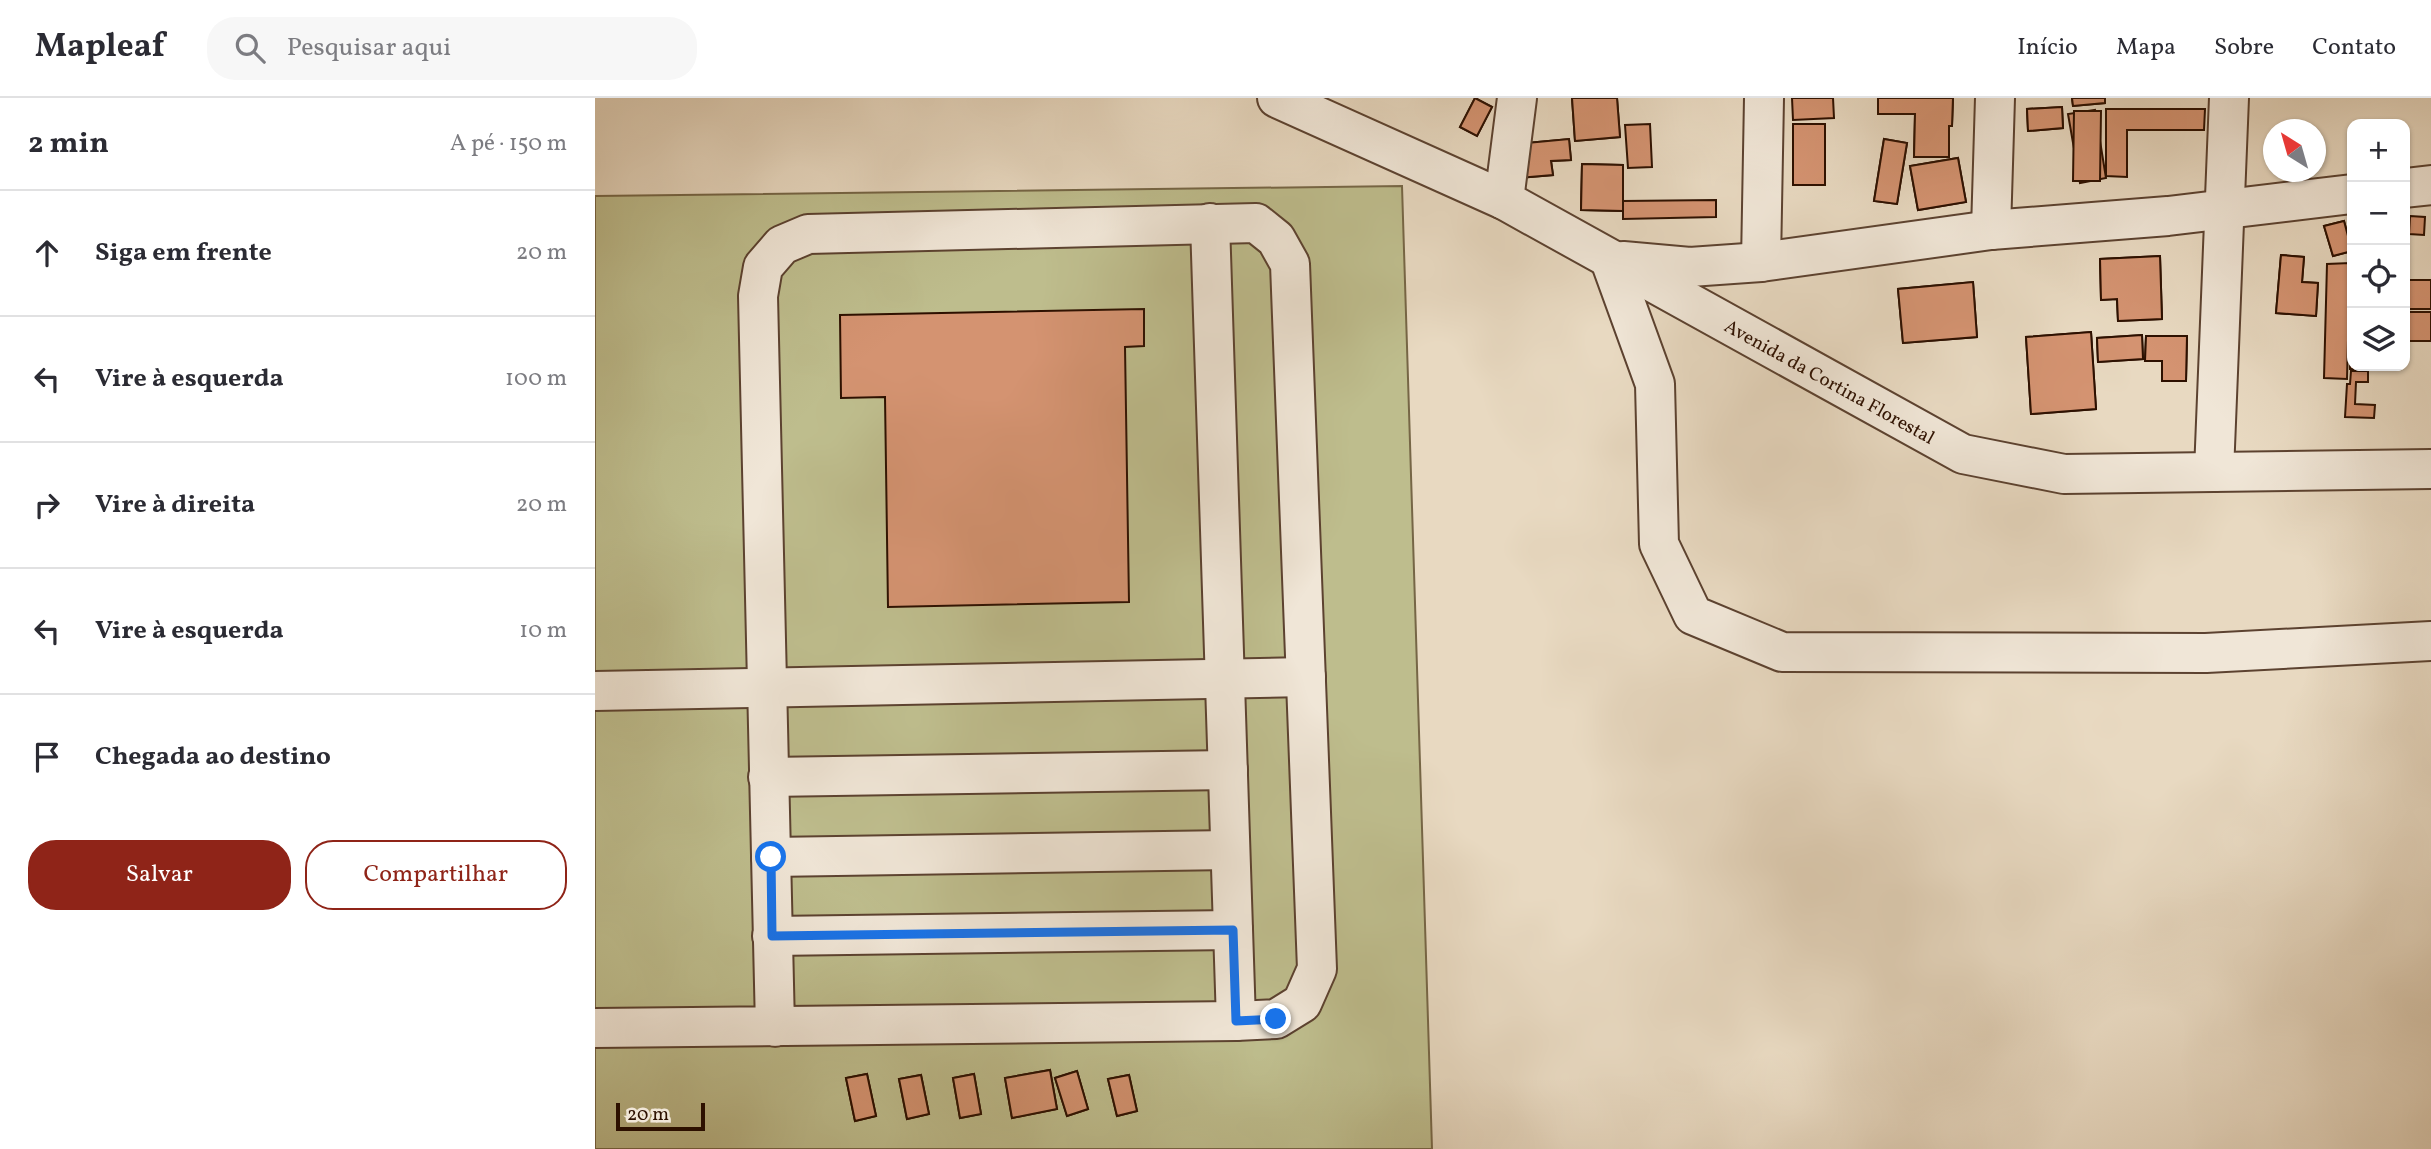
<!DOCTYPE html>
<html lang="pt">
<head>
<meta charset="utf-8">
<style>
	:root { --surface:#fff; --page:#f7f7f7; --text:#2b2b33; --muted:#7c7c81; --line:#e1e1e2; --accent:#8f2418 }
	body { margin:0; font-family:Vollkorn,serif; background:var(--page); color:var(--text) }
	.controls { position:absolute; right:21px; top:21px; display:grid; overflow:hidden; border-radius:14px; box-shadow:0 2px 5px #0004 }
	.controls button { width:63px; height:63px; display:grid; place-items:center; padding:0; border:0; border-bottom:2px solid var(--line); background:var(--surface); color:var(--text); font:35px sans-serif }
	.compass { position:absolute; left:1668px; top:21px; width:63px; height:63px; border-radius:50%; background:var(--surface); box-shadow:0 2px 5px #0004; rotate:323deg }
	.scale { position:absolute; left:21px; bottom:18px; width:89px; box-sizing:border-box; padding-left:7px; border:4px solid #2d1000; border-top:0; font-size:19px; line-height:24px; white-space:nowrap; color:#2d1000; -webkit-text-stroke:5px #f0e6d7; paint-order:stroke }
	.stop { position:absolute; width:21px; height:21px; margin:-16px; border:5px solid #1a73e8; border-radius:50%; background:#fff }
	.stop.end { background:#1a73e8; border-color:#fff; box-shadow:0 2px 7px #0008 }
	.list { margin:0; padding:0; list-style:none }
	h2 { display:flex; justify-content:space-between; align-items:center; height:91px; margin:0; padding:0 28px; font-size:30px }
	h2 small { font-size:23px; font-weight:400; color:var(--muted) }
	.list li { display:grid; grid-template-columns:46px 1fr auto; gap:21px; align-items:center; box-sizing:border-box; height:126px; padding:0 28px; border-top:2px solid var(--line) }
	.list b { display:block; font-size:26px; white-space:nowrap }
	.list em { font-size:23px; font-style:normal; color:var(--muted) }
	.actions { display:flex; gap:14px; padding:21px 28px }
	.actions a { flex:1; padding:16px 0; border:2px solid var(--accent); border-radius:28px; text-align:center; font-size:24px; color:var(--accent) }
	.actions .main { background:var(--accent); color:#fff }
	.icon { flex:none; width:38px; height:38px; fill:none; stroke:currentColor; stroke-width:2; stroke-linecap:round; stroke-linejoin:round }
	.map { position:relative; flex:none; width:1836px; height:1051px; overflow:hidden }
	header { display:flex; align-items:center; gap:42px; box-sizing:border-box; height:98px; padding:0 35px; background:var(--surface); border-bottom:2px solid var(--line) }
	header strong { font-size:33px }
	nav { display:flex; gap:38px; margin-inline-start:auto; font-size:24px }
	.search { width:490px; height:63px; background:var(--page); display:flex; align-items:center; gap:18px; box-sizing:border-box; padding:0 24px; border-radius:28px; color:var(--muted); font-size:26px }
	main { display:flex }
	aside { flex:1; background:var(--surface) }
	.map>svg:first-child { display:block }
	.park { fill:#bebd8d; stroke:#766646; stroke-width:2 }
	.building { fill:#d49371; stroke:#2d1000; stroke-width:2 }
	.lines { fill:none; stroke-linecap:round; stroke-linejoin:round }
	.minor-casing { stroke:#5c4230; stroke-width:42 }
	.minor { stroke:#f0e6d7; stroke-width:38 }
	.route { stroke:#1a73e8; stroke-width:9 }
	.labels { text-anchor:middle; stroke-width:5; stroke-linejoin:round; paint-order:stroke }
	.street-label { font-size:19px; fill:#2d1000; stroke:#f0e6d7 }
</style>
</head>
<body>
<header>
<strong>Mapleaf</strong>
<div class="search"><svg class="icon" aria-label="search" viewBox="0 0 24 24"><circle cx="10" cy="10" r="6"/><path d="M15 15l6 6"/></svg>Pesquisar aqui</div>
<nav><a>Início</a><a>Mapa</a><a>Sobre</a><a>Contato</a></nav>
</header>
<main>
<aside>
<h2>2 min<small>A pé · 150 m</small></h2>
<ul class="list">
<li><svg class="icon" aria-label="ahead" viewBox="0 0 24 24"><path d="M12 20V5M6 11l6-6 6 6"/></svg><div><b>Siga em frente</b></div><em>20 m</em></li>
<li><svg class="icon" aria-label="left" viewBox="0 0 24 24"><path d="M17 20v-9H6M10 6l-5 5 5 5"/></svg><div><b>Vire à esquerda</b></div><em>100 m</em></li>
<li><svg class="icon" aria-label="right" viewBox="0 0 24 24"><path d="M7 20v-9h11M14 6l5 5-5 5"/></svg><div><b>Vire à direita</b></div><em>20 m</em></li>
<li><svg class="icon" aria-label="left" viewBox="0 0 24 24"><path d="M17 20v-9H6M10 6l-5 5 5 5"/></svg><div><b>Vire à esquerda</b></div><em>10 m</em></li>
<li><svg class="icon" aria-label="arrive" viewBox="0 0 24 24"><path d="M6 21V4h12l-3 4 3 4H6"/></svg><div><b>Chegada ao destino</b></div></li>
</ul>
<div class="actions"><a class="main">Salvar</a><a>Compartilhar</a></div>
</aside>
<div class="map">
<svg width="1836" height="1051" viewBox="0 0 1836 1051">
	<rect width="100%" height="100%" fill="#e8d9c1"/>
	<filter id="stains"><feTurbulence type="fractalNoise" baseFrequency=".00286" numOctaves="4"/><feColorMatrix values="0 0 0 0 .2 0 0 0 0 .09 0 0 0 0 .02 0 0 0 .5 -.17"/></filter>
	<radialGradient id="worn" r=".72"><stop offset=".6" stop-color="#630" stop-opacity="0"/><stop offset="1" stop-color="#630" stop-opacity=".3"/></radialGradient>
	<path class="park" d="M807,88l30,963h-837v-953z"/>
	<g class="building">
		<path d="M880,0l17,9 -15,29 -17,-9z"/>
		<path d="M880,0l17,9 -15,29 -17,-9z"/>
		<path d="M977,0h45l3,39 -45,4z"/>
		<path d="M977,0h45l3,39 -45,4z"/>
		<path d="M1197,0h41l1,20 -41,2z"/>
		<path d="M1283,0h75l-1,28h-3v31h-35l1,-43h-37z"/>
		<path d="M1283,0h75l-1,28h-3v31h-35l1,-43h-37z"/>
		<path d="M1477,0h33v5l-32,3z"/>
		<path d="M1477,0h33v5l-32,3z"/>
		<path d="M1467,9l1,21 -35,3 -1,-22z"/>
		<path d="M1467,9l1,21 -35,3 -1,-22z"/>
		<path d="M1511,11h99l-1,21h-77v47l-21,-1z"/>
		<path d="M1500,12l11,68 -26,5 -12,-69z"/>
		<path d="M1479,13h27l-1,70h-27z"/>
		<path d="M1055,26l2,43 -24,1 -3,-43z"/>
		<rect x="1198" y="26" width="32" height="61"/>
		<path d="M974,41l2,21 -20,1 2,14 -34,3 -2,-34z"/>
		<path d="M974,41l2,21 -20,1 2,14 -34,3 -2,-34z"/>
		<path d="M1289,41l23,4 -10,61 -23,-3z"/>
		<path d="M1289,41l23,4 -10,61 -23,-3z"/>
		<path d="M1363,60l8,44 -48,8 -8,-44z"/>
		<path d="M1363,60l8,44 -48,8 -8,-44z"/>
		<path d="M987,66l41,1v46l-42,-1z"/>
		<path d="M987,66l41,1v46l-42,-1z"/>
		<path d="M1121,102v17l-93,2v-18z"/>
		<path d="M1815,118l15,1 -1,18 -15,-1z"/>
		<path d="M1749,123l8,30 -19,5 -9,-30z"/>
		<path d="M1749,123l8,30 -19,5 -9,-30z"/>
		<path d="M1686,157l23,2 -2,25 16,1 -2,33 -40,-3z"/>
		<path d="M1686,157l23,2 -2,25 16,1 -2,33 -40,-3z"/>
		<path d="M1565,158l2,63 -44,2 -1,-22 -16,1 -1,-41z"/>
		<path d="M1565,158l2,63 -44,2 -1,-22 -16,1 -1,-41z"/>
		<path d="M1755,165l-3,116 -23,-1 3,-114z"/>
		<rect x="1810" y="182" width="26" height="29"/>
		<path d="M1378,184l4,55 -74,6 -5,-54z"/>
		<path d="M1378,184l4,55 -74,6 -5,-54z"/>
		<path d="M549,211v37l-19,1 4,255 -241,5 -3,-210 -44,1 -1,-83z"/>
		<path d="M1755,214h2v54h35v3h-37z"/>
		<rect x="1810" y="214" width="26" height="29"/>
		<path d="M1496,234l5,77 -65,5 -5,-77z"/>
		<path d="M1496,234l5,77 -65,5 -5,-77z"/>
		<path d="M1547,237l1,24 -45,3 -1,-24z"/>
		<path d="M1547,237l1,24 -45,3 -1,-24z"/>
		<path d="M1551,238h41l-1,45h-24v-20h-17z"/>
		<path d="M1551,238h41l-1,45h-24v-20h-17z"/>
		<path d="M1756,273h17v11h-12l-1,22 20,1 -1,13 -29,-1 2,-33h3z"/>
		<path d="M455,972l7,39 -45,9 -7,-40z"/>
		<path d="M455,972l7,39 -45,9 -7,-40z"/>
		<path d="M482,973l11,38 -21,7 -12,-38z"/>
		<path d="M482,973l11,38 -21,7 -12,-38z"/>
		<path d="M272,976l9,42 -21,5 -9,-43z"/>
		<path d="M272,976l9,42 -21,5 -9,-43z"/>
		<path d="M379,976l7,40 -21,4 -7,-40z"/>
		<path d="M379,976l7,40 -21,4 -7,-40z"/>
		<path d="M326,977l8,39 -22,5 -8,-40z"/>
		<path d="M326,977l8,39 -22,5 -8,-40z"/>
		<path d="M534,977l8,36 -20,5 -9,-37z"/>
		<path d="M534,977l8,36 -20,5 -9,-37z"/>
	</g>
	<g class="lines">
		<defs>
			<g id="minor">
				<path d="M682,0l227,102 459,254 101,20 367,-5"/>
				<path d="M1810,90l26,-3"/>
				<path d="M909,102l13,-102"/>
				<path d="M615,125l26,798"/>
				<path d="M1396,132l4,-132"/>
				<path d="M1015,162l45,124 4,160 34,71 89,37 424,1 225,-12"/>
				<path d="M1028,163l67,6 71,-5 230,-32 177,-14 184,-22"/>
				<path d="M1166,164l3,-164"/>
				<path d="M1619,374l15,-374"/>
				<path d="M0,593l711,-14"/>
				<path d="M173,679l460,-7"/>
				<path d="M176,759l459,-7"/>
				<path d="M177,838l461,-6"/>
				<path d="M0,930l641,-7 40,-2 26,-16 15,-34 -27,-705 -14,-25 -20,-16 -448,11 -26,11 -19,22 -5,29 17,731"/>
			</g>
		</defs>
		<use href="#minor" class="minor-casing"/>
		<use href="#minor" class="minor"/>
	</g>
	<g class="lines">
		<path class="route" d="M176,759l1,79 461,-6 3,91 40,-2"/>
	</g>
	<g class="labels">
		<g class="street-label">
			<text transform="translate(1235 283) rotate(29)" y="7">Avenida da Cortina Florestal</text>
		</g>
	</g>
	<rect width="100%" height="100%" filter="url(#stains)"/>
	<rect width="100%" height="100%" fill="url(#worn)"/>
</svg>
<div class="controls">
<button>+</button>
<button>−</button>
<button><svg class="icon" aria-label="locate" viewBox="0 0 24 24"><circle cx="12" cy="12" r="6"/><path d="M12 2v4M12 18v4M2 12h4M18 12h4"/></svg></button>
<button><svg class="icon" aria-label="layers" viewBox="0 0 24 24"><path d="M12 4l9 5-9 5-9-5zM3 14l9 5 9-5"/></svg></button>
</div>
<svg class="compass" viewBox="-18 -18 36 36"><path d="M0-13l5 13h-10z" fill="#e53935"/><path d="M0 13l5-13h-10z" fill="#7c7c81"/></svg>
<div class="scale">20 m</div>
<div class="stop" style="left:176px;top:759px"></div>
<div class="stop end" style="left:681px;top:921px"></div>
</div>
</main>
</body>
</html>
